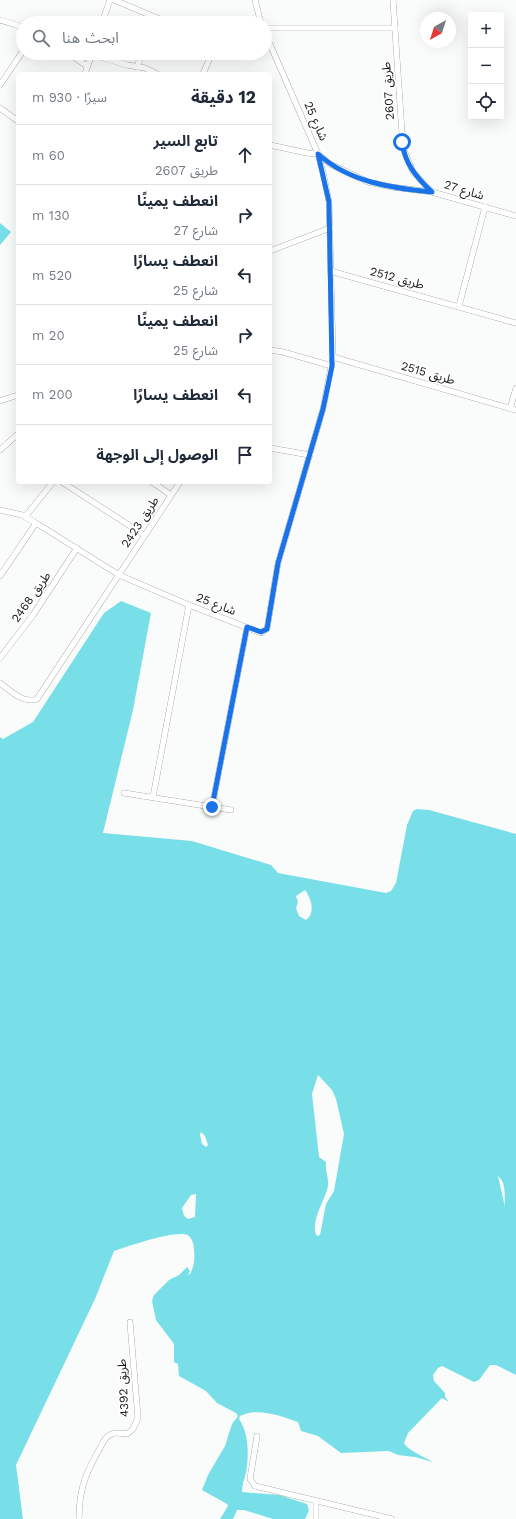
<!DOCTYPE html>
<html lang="ar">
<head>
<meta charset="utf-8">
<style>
	:root { --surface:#fff; --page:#f2f2f3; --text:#1f2937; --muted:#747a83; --line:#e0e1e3 }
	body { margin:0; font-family:"Work Sans","Noto Sans Arabic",sans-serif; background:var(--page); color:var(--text); direction:rtl }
	.controls { position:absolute; right:12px; top:12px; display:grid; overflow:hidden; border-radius:4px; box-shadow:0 4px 16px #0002 }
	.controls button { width:36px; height:36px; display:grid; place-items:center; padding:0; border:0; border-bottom:1px solid var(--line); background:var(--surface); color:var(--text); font:20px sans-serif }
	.compass { position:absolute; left:420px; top:12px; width:36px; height:36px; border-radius:50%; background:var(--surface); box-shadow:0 4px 16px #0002; rotate:219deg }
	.stop { position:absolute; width:12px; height:12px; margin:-9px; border:3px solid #1a73e8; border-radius:50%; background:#fff }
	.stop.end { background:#1a73e8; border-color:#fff; box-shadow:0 1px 4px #0008 }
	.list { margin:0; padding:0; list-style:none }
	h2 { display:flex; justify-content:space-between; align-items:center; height:52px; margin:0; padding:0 16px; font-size:17px }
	h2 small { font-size:13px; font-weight:400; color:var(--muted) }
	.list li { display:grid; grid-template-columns:26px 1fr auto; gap:12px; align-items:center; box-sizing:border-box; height:60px; padding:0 16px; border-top:1px solid var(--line) }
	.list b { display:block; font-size:15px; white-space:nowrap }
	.list p { margin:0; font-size:13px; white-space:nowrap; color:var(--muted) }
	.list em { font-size:13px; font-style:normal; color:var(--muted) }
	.icon { flex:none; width:22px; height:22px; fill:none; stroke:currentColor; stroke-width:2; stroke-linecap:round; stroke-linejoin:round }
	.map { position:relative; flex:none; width:516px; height:1519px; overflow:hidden; direction:ltr }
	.search { position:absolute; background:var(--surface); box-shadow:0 4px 16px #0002; left:16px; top:16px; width:256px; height:44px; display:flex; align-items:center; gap:10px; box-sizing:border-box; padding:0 14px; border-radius:22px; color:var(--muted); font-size:15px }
	.panel { position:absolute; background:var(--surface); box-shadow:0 4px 16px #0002; left:16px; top:72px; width:256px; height:412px; border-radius:4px; direction:rtl }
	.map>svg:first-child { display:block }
	.water { fill:#78dfe8; fill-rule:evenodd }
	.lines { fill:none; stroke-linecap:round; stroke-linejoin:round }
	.street-casing { stroke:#868987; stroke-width:6 }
	.street { stroke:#fff; stroke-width:5.5 }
	.route { stroke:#1a73e8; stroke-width:5 }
	.labels { text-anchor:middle; stroke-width:3.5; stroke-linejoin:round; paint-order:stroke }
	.street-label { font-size:12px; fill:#161817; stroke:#fff }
</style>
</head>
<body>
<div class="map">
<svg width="516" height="1519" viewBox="0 0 516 1519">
	<rect width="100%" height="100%" fill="#f9fcfa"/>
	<g class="water">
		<path d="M0,223l11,9 -11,13z"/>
		<path d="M121,601l30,12 -18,97 -30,123 89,8 79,24 7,8 108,20 5,-2 5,-8 11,-58 6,-14 4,-2 12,1 87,24v541l-20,-10h-6l-11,15 -5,2 -32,-16 -4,2 -5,7 1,6 11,12v4l4,5 -7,-4 -34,35 -4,10c3,7 21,14 29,19l-18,-5 -17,-2 -9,-4 -48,2 -23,-17 -17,-5 -3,-9c-17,-6 -41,-15 -58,-6l-1,3c10,14 10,37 7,54 -2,7 -4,12 -4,19l37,3 28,9 2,6 -4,9h-32l-29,-9h-7l-4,9h-13l8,-13 -1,-2 -25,-14 6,-15 17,-29 7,-22 6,-8 -2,-3 -19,-10 -11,-12 -27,-15 -1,-12 -4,-2v-18l-18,-24 -4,-19 2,-6 15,-15 10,-5 8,-8 3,4 -2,4 2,-1c4,-7 5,-15 4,-24 0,-4 -1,-10 -5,-14 -9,-8 -63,11 -75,15l-19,48 -79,166 7,54h-23v-782l3,2 30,-17 71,-109zM305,890c6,8 11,23 1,30l-7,-4 -3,-8 2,-6 -2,-6zM318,1075l14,15 4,9 8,35 -10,57 -8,13 -6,31 -3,1c-8,-13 8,-35 11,-50 1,-7 -3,-15 -2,-24l-7,-5 -7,-63zM201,1132l4,4 3,9 -2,2 -4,-3 -2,-9zM498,1176c9,7 6,21 7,31zM196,1194l-1,23 -7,2 -4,-3 -2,-8 9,-13z"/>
	</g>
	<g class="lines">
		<defs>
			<g id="street">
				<path d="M114,0l55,23"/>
				<path d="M255,0l6,23"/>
				<path d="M393,0l10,148 10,24 19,20"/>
				<path d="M0,20l23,7"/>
				<path d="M102,23l8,-23"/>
				<path d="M153,23l2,-6"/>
				<path d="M265,28h130"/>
				<path d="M68,53l19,13"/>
				<path d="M91,54l36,11 18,3 12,6"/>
				<path d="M137,67l5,-14"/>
				<path d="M85,74l7,-21"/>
				<path d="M203,74l9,-21"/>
				<path d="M0,85l23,-34"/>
				<path d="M0,108l18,13"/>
				<path d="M270,145l37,8 11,1 12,10 38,18 24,5 40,5 84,24"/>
				<path d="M270,251l60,-23"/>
				<path d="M330,271l186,52"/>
				<path d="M459,306l26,-99"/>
				<path d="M270,350l13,2 49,14"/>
				<path d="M333,357l183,53"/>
				<path d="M0,401l18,-6"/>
				<path d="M510,409l6,-21"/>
				<path d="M270,448l40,7"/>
				<path d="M0,450l18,-16"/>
				<path d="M62,482l82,53"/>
				<path d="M152,482l19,13"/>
				<path d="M0,510l22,5 14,8 83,52 70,30 72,28 6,-4 11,-66 45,-154 10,-52 -4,-155 -5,-25 -6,-23 -53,-121"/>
				<path d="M25,517l28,-35"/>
				<path d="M0,576l36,-53"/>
				<path d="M0,658l33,-43 44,-67"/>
				<path d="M0,683c11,8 23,21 37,16l143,-217"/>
				<path d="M124,793l107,17"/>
				<path d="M153,797l36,-192"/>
				<path d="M212,807l35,-180"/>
				<path d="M257,1436l-7,43 5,7 137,33"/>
				<path d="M316,1502v17"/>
				<path d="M79,1519c0,-35 9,-50 26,-80 7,-8 12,-6 22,-5l6,-5 5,-11 -8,-96"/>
			</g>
		</defs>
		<use href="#street" class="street-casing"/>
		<use href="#street" class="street"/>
	</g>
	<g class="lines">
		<path class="route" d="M212,807l35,-180 14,5 6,-3 11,-66 45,-154 9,-43 -3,-164 -11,-48c31,28 73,34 114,38 -16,-15 -27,-28 -30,-50"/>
	</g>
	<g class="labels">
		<g class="street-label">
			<text transform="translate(388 91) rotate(-94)" y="4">طريق 2607</text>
			<text transform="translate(316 121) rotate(66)" y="4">شارع 25</text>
			<text transform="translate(464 190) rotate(17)" y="4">شارع 27</text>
			<text transform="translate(397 278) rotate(15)" y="4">طريق 2512</text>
			<text transform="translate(428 373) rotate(16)" y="4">طريق 2515</text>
			<text transform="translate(140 522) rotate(-57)" y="4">طريق 2423</text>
			<text transform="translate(31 597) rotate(-55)" y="4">طريق 2468</text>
			<text transform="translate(216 604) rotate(21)" y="4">شارع 25</text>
			<text transform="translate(123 1388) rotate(-93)" y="4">طريق 4392</text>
		</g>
	</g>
</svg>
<div class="controls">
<button>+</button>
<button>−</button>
<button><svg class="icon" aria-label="locate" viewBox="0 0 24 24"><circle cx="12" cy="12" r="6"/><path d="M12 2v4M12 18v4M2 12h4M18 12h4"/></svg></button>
</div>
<svg class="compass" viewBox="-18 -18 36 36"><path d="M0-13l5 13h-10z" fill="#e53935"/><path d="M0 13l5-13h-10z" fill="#747a83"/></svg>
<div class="stop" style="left:402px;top:142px"></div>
<div class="stop end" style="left:212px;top:807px"></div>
<div class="search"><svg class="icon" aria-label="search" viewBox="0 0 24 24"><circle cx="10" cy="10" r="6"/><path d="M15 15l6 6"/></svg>ابحث هنا</div>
<section class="panel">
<h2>12 دقيقة<small>سيرًا · 930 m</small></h2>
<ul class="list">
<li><svg class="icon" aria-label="ahead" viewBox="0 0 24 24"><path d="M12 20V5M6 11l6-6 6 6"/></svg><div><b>تابع السير</b><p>طريق 2607</p></div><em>60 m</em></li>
<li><svg class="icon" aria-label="right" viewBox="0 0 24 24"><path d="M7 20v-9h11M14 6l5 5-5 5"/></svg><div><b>انعطف يمينًا</b><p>شارع 27</p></div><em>130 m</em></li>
<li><svg class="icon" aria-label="left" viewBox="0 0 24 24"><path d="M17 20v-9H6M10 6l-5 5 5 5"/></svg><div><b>انعطف يسارًا</b><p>شارع 25</p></div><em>520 m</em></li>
<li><svg class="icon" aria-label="right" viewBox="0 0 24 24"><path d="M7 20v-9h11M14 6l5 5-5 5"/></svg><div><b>انعطف يمينًا</b><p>شارع 25</p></div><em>20 m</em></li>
<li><svg class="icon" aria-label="left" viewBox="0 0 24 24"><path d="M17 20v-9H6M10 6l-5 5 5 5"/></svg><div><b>انعطف يسارًا</b></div><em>200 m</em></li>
<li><svg class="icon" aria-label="arrive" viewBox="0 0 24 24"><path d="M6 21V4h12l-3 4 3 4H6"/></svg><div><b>الوصول إلى الوجهة</b></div></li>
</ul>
</section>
</div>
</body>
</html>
